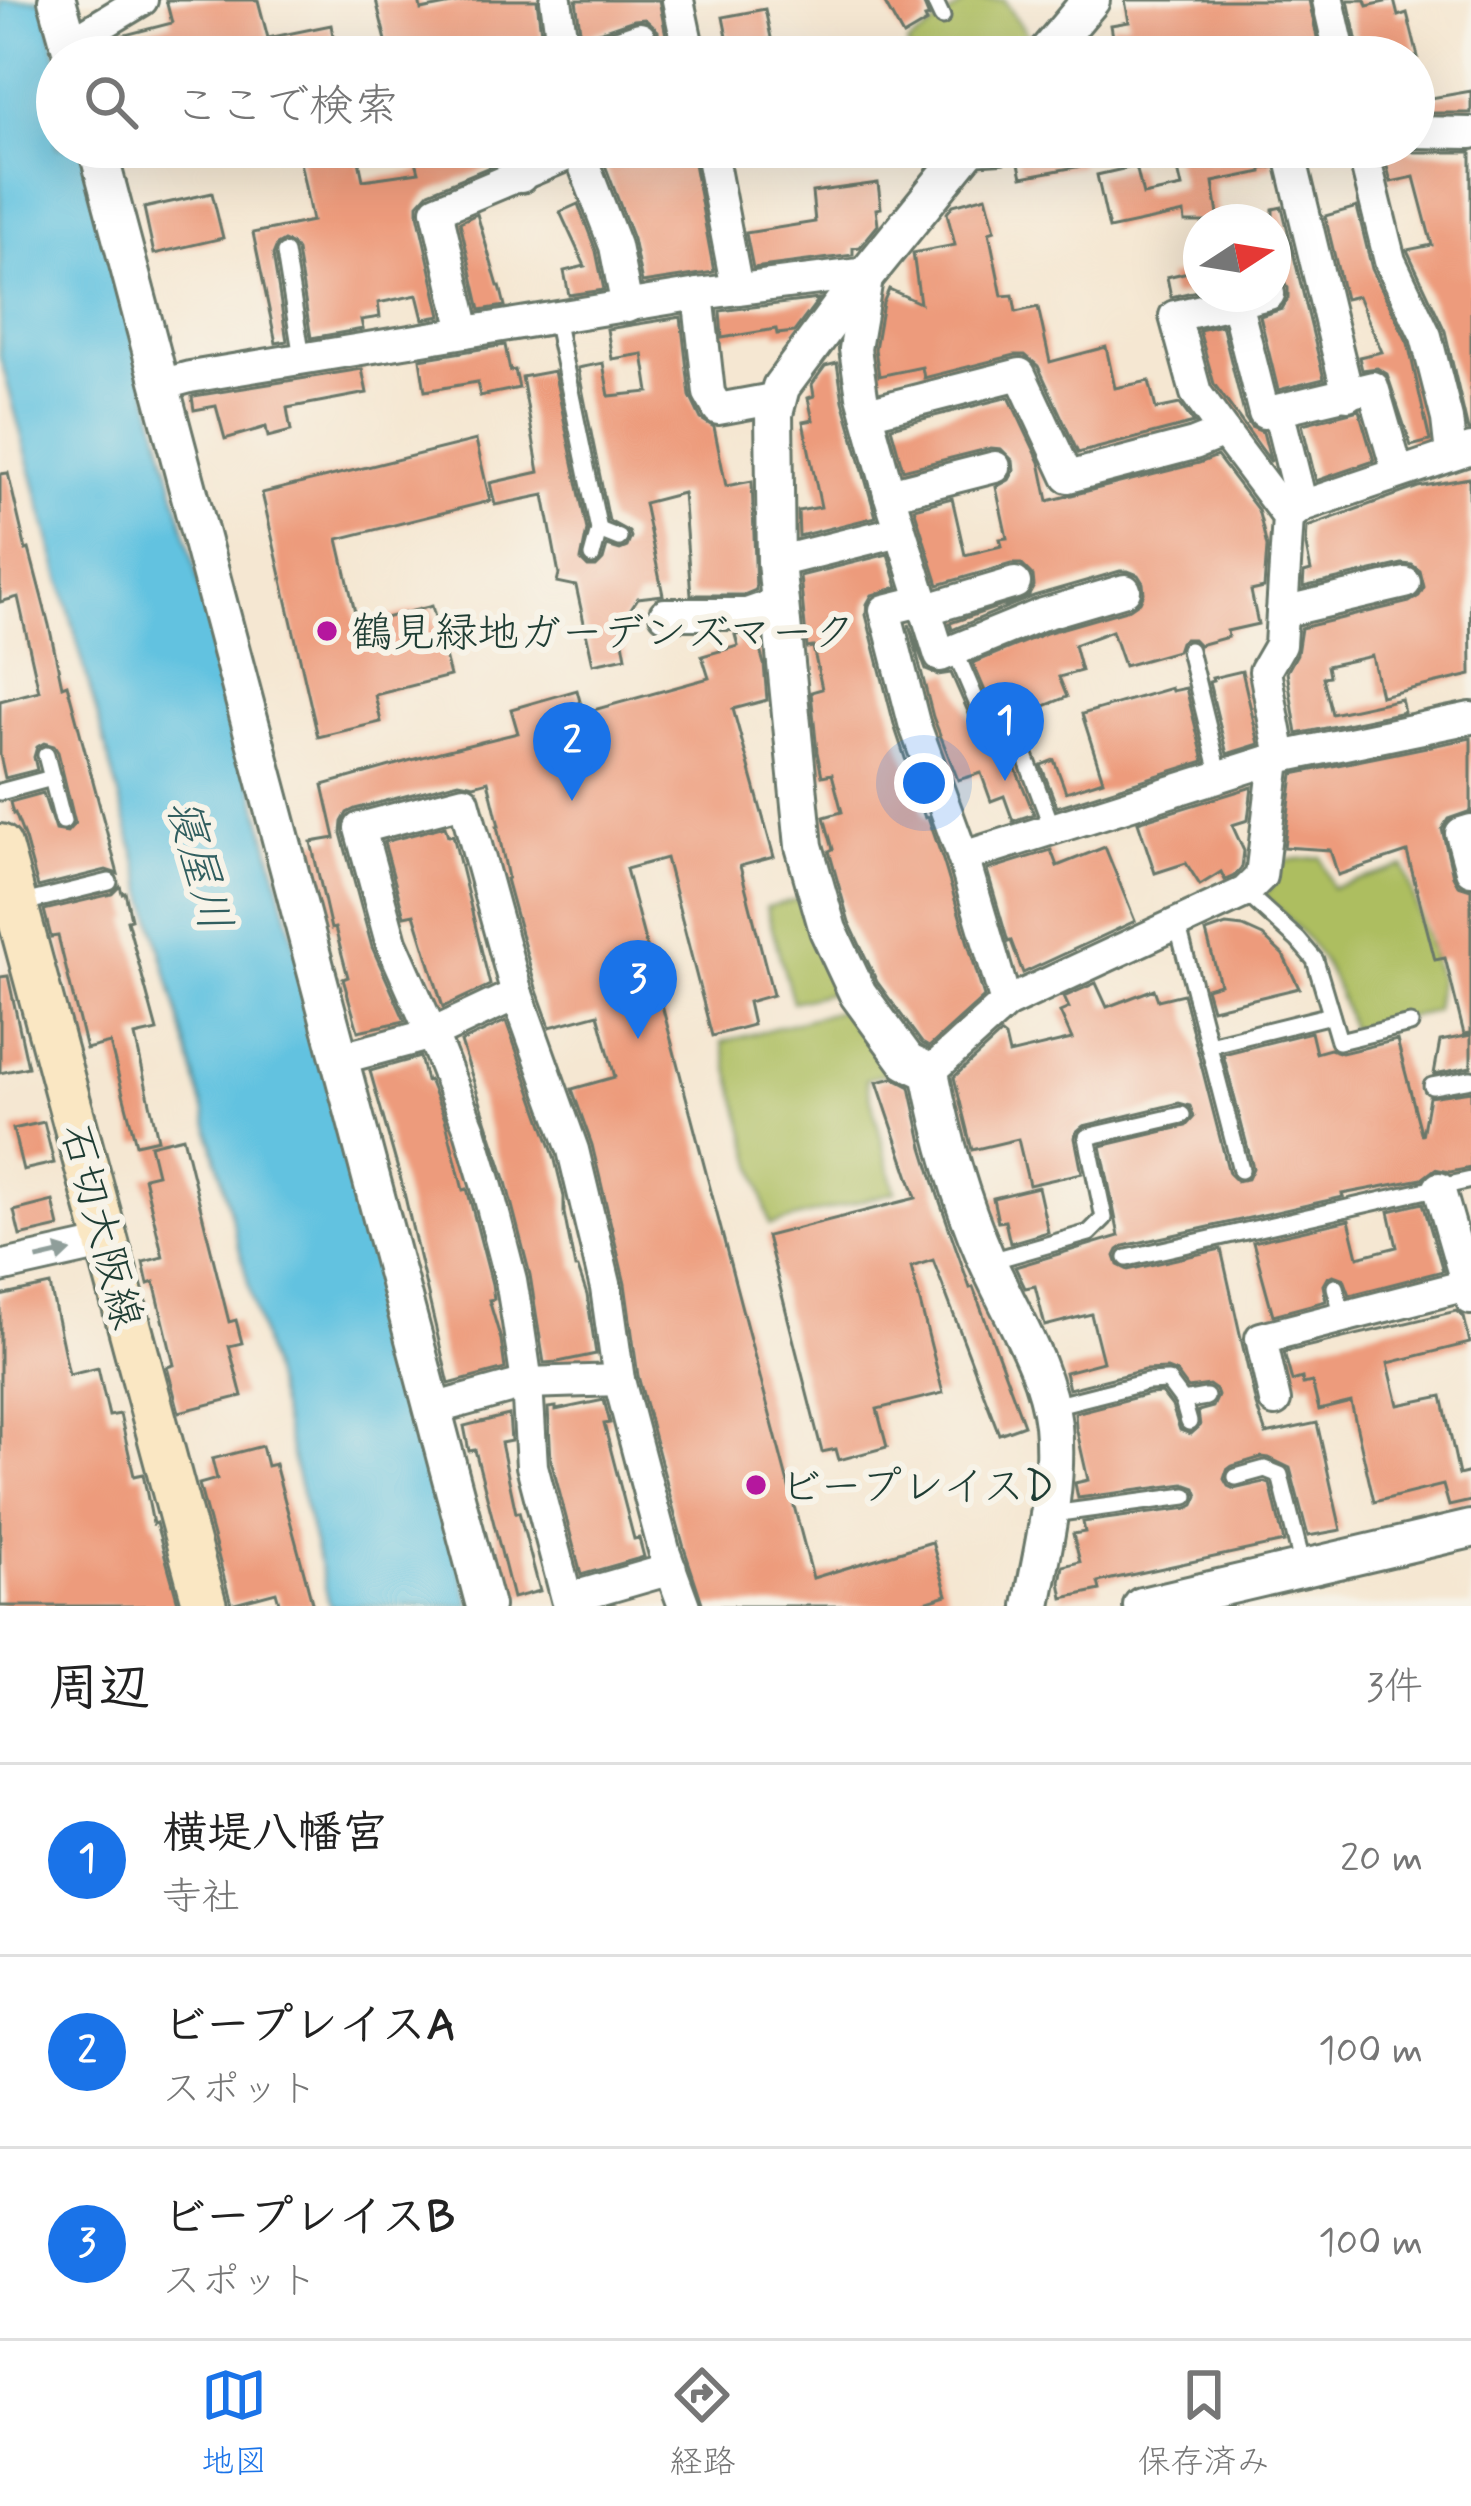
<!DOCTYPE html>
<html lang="ja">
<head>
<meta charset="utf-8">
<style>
	:root { --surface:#fff; --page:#f2f2f2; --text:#222; --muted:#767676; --line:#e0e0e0; --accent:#1a73e8 }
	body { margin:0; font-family:Mynerve,"Klee One",sans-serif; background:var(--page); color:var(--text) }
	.compass { position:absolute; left:1183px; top:204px; width:108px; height:108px; border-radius:50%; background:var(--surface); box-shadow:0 12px 48px #0002; rotate:78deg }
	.you { position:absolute; left:924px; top:783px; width:42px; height:42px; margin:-30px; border:9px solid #fff; border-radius:50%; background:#1a73e8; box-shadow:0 0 0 18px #1a73e833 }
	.badge { display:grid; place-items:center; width:78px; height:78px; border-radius:50%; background:var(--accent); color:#fff; font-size:39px; font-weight:700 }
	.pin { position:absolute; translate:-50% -99px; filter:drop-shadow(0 3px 6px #0008) }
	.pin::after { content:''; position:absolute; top:63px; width:42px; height:36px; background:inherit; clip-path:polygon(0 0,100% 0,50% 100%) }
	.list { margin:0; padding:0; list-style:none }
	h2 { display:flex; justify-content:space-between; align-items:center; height:156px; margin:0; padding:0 48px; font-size:51px }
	h2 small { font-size:39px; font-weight:400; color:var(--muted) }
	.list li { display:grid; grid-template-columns:78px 1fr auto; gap:36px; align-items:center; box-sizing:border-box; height:192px; padding:0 48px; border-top:3px solid var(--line) }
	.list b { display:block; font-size:45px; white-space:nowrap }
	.list p { margin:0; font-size:39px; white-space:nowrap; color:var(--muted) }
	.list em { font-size:39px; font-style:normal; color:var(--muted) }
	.icon { flex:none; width:66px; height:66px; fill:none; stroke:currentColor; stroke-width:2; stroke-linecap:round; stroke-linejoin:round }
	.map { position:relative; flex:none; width:1471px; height:1606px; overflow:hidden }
	.search { position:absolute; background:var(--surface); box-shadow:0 12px 48px #0002; left:36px; right:36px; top:36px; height:132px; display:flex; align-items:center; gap:30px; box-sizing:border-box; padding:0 42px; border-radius:66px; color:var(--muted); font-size:45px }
	.sheet { height:732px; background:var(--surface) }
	nav { display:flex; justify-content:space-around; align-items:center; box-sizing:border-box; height:168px; border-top:3px solid var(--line); background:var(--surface); font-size:33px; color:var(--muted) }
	nav a { display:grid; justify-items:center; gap:6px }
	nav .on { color:var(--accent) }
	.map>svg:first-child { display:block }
	.green { fill:#adbe61; stroke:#667e4a; stroke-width:3 }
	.water { fill:#62c2e0; stroke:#40808a; stroke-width:3 }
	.building { fill:#ed9b7c }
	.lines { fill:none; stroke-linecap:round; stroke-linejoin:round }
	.service-casing { stroke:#6a786b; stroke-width:21 }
	.minor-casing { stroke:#6a786b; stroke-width:36 }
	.tertiary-casing { stroke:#6a786b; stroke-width:42 }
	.secondary-casing { stroke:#6a786b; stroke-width:48 }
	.service { stroke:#fff; stroke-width:15 }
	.minor { stroke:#fff; stroke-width:30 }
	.tertiary { stroke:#fff; stroke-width:36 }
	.secondary { stroke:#fae7c3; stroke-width:42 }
	.oneway { fill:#8f9e9a }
	.poi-dot { fill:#b5179e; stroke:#f7f3e8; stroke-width:4.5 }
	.labels { text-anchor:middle; stroke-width:12; stroke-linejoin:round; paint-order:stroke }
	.poi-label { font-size:42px; fill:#1f3d34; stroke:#f7f3e8; text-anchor:start }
	.street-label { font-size:42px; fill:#1f3d34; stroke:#f7f3e8 }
	.water-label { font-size:45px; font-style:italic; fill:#305e5f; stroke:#f7f3e8 }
</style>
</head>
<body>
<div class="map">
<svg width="1471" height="1606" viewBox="0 0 1471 1606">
	<rect width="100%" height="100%" fill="#f7f3e8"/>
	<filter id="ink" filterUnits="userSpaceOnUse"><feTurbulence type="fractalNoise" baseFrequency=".00833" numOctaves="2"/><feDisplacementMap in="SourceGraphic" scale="24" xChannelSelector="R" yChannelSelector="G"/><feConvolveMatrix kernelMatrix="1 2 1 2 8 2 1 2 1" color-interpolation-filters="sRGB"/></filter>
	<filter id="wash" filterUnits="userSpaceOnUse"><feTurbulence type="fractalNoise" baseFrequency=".004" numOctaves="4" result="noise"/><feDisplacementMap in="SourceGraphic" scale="48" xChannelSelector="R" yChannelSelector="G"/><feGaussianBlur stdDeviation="2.7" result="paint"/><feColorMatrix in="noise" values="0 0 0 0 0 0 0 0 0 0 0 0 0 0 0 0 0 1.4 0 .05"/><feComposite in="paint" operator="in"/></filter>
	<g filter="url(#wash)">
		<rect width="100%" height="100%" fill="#f5e7d2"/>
		<g class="green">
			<path d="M969,0h35l25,37 -16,20h-100l-6,-12z"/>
			<path d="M1321,857l11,31 72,-22 35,113 -4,32 -84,19c-18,-64 -38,-90 -87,-134l11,-15 4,-20z"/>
			<path d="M803,898l43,91 -53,13 -27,-95z"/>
			<path d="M850,1008l45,63 -29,8 29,113 -125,33 -48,-183z"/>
		</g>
		<path class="water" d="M0,0h44l13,57v90h26l388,1459h-141l-124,-489 -206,-761z"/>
		<g id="blocks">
			<g class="building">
				<path d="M166,0h92l10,38 63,-13 6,32h-211l-5,-21 51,-13z"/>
				<path d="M376,0h43l2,10 51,-10h65l7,57h-154z"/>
				<path d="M576,0h83l11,56 -25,1 9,-5 5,-11 -1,-10 -13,-12 -11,1 -53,18z"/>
				<path d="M883,0h39l7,17 -4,1 2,4 -24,14z"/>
				<path d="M1125,0h184l12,56 -249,1 14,-16 27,-4 -2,-12 18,-3z"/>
				<path d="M1348,0h17l2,6 27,-6 4,16 9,-3 11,44h-58z"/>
				<path d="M765,9l10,48h-44l-8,-40z"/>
				<path d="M1471,91v22h-57v-12z"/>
				<path d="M297,147h59l7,33 56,-8 -7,-25h81l4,17 -68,28 -11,12v10l23,102 -18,3 -6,-24 -39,8 2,14 -19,3 2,9 -52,9 -14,-87 -4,-6 -9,-4 -7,4 -4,10 14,86 -11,2 -23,-110 59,-12z"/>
				<path d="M662,147h29l23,125 -72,11 -9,-44 -28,-74 57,-15z"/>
				<path d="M1064,147h14l3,19 -59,11 -5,-22z"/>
				<path d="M1195,147h10l3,14 61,-14 4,20 -11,2v3l-49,10 6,40h-34l-1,-9 -75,16 -12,-54 39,-9 7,29 39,-8 -8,-35z"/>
				<path d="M1382,147h20l12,5h57v278h-3l-23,-99 -38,-81 25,-5 -18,-68 -23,5z"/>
				<path d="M878,183l3,25 -5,1 2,16 -18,22 -7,1v7l-100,13 -7,-35 69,-11 -3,-30z"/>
				<path d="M212,193l11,45 -69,16 -10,-46z"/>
				<path d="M986,196l9,34 -6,2 13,64 11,-1 3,17 22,-5 12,55 56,-15 9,41 34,-7 7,28 24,-5 14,19 -116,30 -40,-87 -13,-11h-10l-91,23 -2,-11 -43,9 -4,-27 8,-46 6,-14 31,14 -7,-50 42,-8 -8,-32 6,-8z"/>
				<path d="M578,204l18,47 8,39 -35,5 -5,-24 21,-5 -25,-54z"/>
				<path d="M1282,207l42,172 -46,11 -18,-74 22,-7 6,-11v-10l-6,-8 -7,-4 -2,-8v-59z"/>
				<path d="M1357,207l15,62 36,74 22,98 -19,5 -24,-72 -10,-6 -15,2 -3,-13 23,-5 -24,-56 -13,3 -20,-83z"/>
				<path d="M477,214l21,72h2l5,20 -25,4 -20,-88z"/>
				<path d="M1201,269v21l-30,7 -4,-20z"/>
				<path d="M819,299l-25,33 -17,2 -1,-5 -54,9 -2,-27z"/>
				<path d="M681,317l9,79 11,23 13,8 12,59 26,-5 4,109 -12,5h-53l-8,-102 -39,10 19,92 -25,3 -18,27 6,32 -33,7 -17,-78 -19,-4 2,-8 -15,-79 -49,10 -5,-22 49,-11 -17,-95 32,-6 33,159 -6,30 7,7h8l7,-7 4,-14 13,4 7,-3 4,-10 -2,-5 -20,-11 -31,-153 25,-5 6,33 40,-4 -6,-38 -31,5 -5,-30z"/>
				<path d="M1222,325l23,93 6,9 12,5 8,30 -57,-78 -15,-54z"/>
				<path d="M505,345l5,26 5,-1 4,18 -39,8 -3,-14 -52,9 -5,-32z"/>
				<path d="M837,363l6,38 33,116 -77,19 -1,-25 23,-4 -18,-85 10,-2 -5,-22 6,-2 -2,-12 13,-18z"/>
				<path d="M362,369l5,24 -80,15 4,23 -23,6 -2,-10 -41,12 -9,-33 -22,4 -2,-13 2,-1z"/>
				<path d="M1009,397l31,65 8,39 151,-38 18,-7 41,54 3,11 6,26 -3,41 -13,3 7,33 -31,7 1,6 -29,8 -6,-6h-8l-5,3 -3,9 -53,15 -12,-35 -38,14 7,26 -22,6 8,20 -65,26 1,5 -3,-2 -27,-63 73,-30 84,-24 10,-7 4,-9 -1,-10 -5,-8 -10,-4h-8l-86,25 -82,34 -2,-7 78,-26 6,-11 -1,-10 -12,-12h-10l-73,21 -24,-77 38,-10 13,57 37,-9 -2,-7 7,-1 -11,-51 13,-7 5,-9 -1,-10 -12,-12 -10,-1 -88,22 -12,-43z"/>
				<path d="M1359,410l15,51 -58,20 -14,-57z"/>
				<path d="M476,440l14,61 -152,38 20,86 74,-19 18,70 -75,19 6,27 -63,15 -56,-244z"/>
				<path d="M8,473l18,77 3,-1 20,76 13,61 5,-2 51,190 -12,-4 -68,17 -13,-48 -10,-26 -2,1 -3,-12 33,-9 12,37 12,2 8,-9 -17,-71 -4,-6 -10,-3 -7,4 -3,10 3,13 -32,8 -5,-23v-54l39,-10 -21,-94 -18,5v-128z"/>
				<path d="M1469,478l2,197 -90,21 -9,-40 -45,10 2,10 -6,1 9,37 69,-15 3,13 -107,22 -10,-62 10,-18 4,-26 108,-26 10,-6 5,-9 -4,-16 -8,-6 -10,-1 -99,23 1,-14 7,-2 -5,-25 1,-19 111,-40z"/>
				<path d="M888,554l10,33 -26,8 -5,9 -1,11 29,113 30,90 3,-1 16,46 40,134 -55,50 -7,-4 -45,-61 -28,-60 -20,-71 4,-2 -9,-32 18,-5 -10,-38 -10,2 -5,-24 -6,-60 11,-3 -9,-42 -6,1 -7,-72z"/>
				<path d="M909,624l17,46 12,5 13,-2 29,66 19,17 12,1 23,57 -21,7 -9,-25 -13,5 -10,-28 -23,7 -25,-63z"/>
				<path d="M755,632l9,32 3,36 -34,9 41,148 -34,9 33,129 -25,7 5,23 -41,11 -46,-178 -40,11 187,709 119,-36 15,53 -35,11h-209l-19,-58 -46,-172 -13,-92 -33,-139 -20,-56 43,-12 -17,-63 -48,13 -14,-39 -30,-109 2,-1 -11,-52h2l-11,-45 -14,4 -15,-3 -104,27 -8,4 -5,9 -1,11 31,114 33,74 -47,10 -15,-52 5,-2 -13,-49 -4,1 -20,-87 24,-4 -12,-53 117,-33 78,-19 -7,-24 66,-19 6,23 126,-35 -7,-22 36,-10 -3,-11z"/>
				<path d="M1242,671l17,73 -32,10 -18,-72 4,-1 -1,-3z"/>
				<path d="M1171,688l1,3 14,-3 18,73 -147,46 -16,-42 13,-5 12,32 37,-12 -21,-66z"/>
				<path d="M1471,738v73l-23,8 -6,10 11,47 5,9 13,4v144l-7,1 -19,-76 -10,2 -28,-108 -69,23 -8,-25 -46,-3 9,-73z"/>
				<path d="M1252,787l-4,33 -16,5 12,26 -2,16 -8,9 -9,4 -4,-8 -21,13 -14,-22 -31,10 -17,-51z"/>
				<path d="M445,826l3,10 5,-1 37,150 -47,22 -29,-93 -10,2 -20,-74z"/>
				<path d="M1105,847l30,74 -112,52 -12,-32 -3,1 -21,-72 64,-20 6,16z"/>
				<path d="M120,886l2,7 3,-1 6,27 -4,1 30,111 -22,5 23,103 -22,5 -26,-101 -24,6 -28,-113 -7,1 -7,-27 68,-16z"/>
				<path d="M1226,925l17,2 20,9 20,19 16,33 -87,21 -6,-21 14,-4 -14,-52z"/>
				<path d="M8,976l20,91 -28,6v-96z"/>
				<path d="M1096,983l11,24 47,-18 4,11 25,-6 46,179 8,8 11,-2 5,-11 -30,-114 88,-22 5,21 14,-4 12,4 55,-13 25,96 7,-39 42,-6v77l-21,4 -15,-3 -13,10 -80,15 1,3 -219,49 -6,4 -3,6 3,9 10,5 93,-21 35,156 10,29 51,-11 24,107 -33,6 -18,-68 -21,-10 -7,-1 -30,9 -5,4 -3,9 4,7 6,3 30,-7 6,2 14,58 -186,40 2,8 -37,8 -3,-16 3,-16 17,-4 -7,-28 12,-2 -2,-10 105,-14 6,-3 4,-9 -3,-8 -11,-4 -106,14 -3,-15 13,-3 -12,-53 -1,-14 74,-19 13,-1 10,13 8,24 11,4 9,-8 -2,-15 15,-4 5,-11 -2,-6 -7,-5 -21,3 -11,-15 -10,-4 -23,1 -75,19 -4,-17 38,-10 -12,-48 -46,12 -10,-40 -10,2 -10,-21 104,-31 -18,-90 85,-20 8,-9 -4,-11 -11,-3 -96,23 -7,6 -1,6 7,35 -53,12 -11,-46 -46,11 -18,-73 47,-43 4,3 4,17 63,-15 -12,-27 9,-4 -5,-11z"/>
				<path d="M506,1021l48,135 10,41v16l11,55h3l9,27 9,59 -38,8 -14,1 -14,-88 -24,-93 -45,-140z"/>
				<path d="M1471,1035v32l-37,7 6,-33z"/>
				<path d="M420,1057l6,24 3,-1 16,39 18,71 4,-1 1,3 24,92 2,15 -5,1 12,40 4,29 -56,15 -48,-204 -31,-109z"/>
				<path d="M893,1078l17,9 13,60 15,49 32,92 3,-1 51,138 -25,9 -66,-174 -22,7 32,126 -66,16 10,38 -48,13 -3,-11 -14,3 -55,-216 149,-38 -39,-116z"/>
				<path d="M44,1122l10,41 -31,7 -10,-41z"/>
				<path d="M183,1137l46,185 7,-2 6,23 -13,3 13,50 -63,16 -12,-45 7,-2 -20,-83 -6,2 -5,-22 20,-5 -19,-80 13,-3 -7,-29z"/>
				<path d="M1038,1187l10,45 -38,11 -5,-22 -7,1 -5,-24z"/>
				<path d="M53,1201l6,26 -39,9 -6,-25z"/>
				<path d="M1423,1203l20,68 -93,24 -6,-16 -11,-4 -6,3 -4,7 3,16 -53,14 -20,-73 96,-22 9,37 39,-10 -8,-36z"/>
				<path d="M50,1285l19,90 29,-7 11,48 11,-2 14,62 9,-2 10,50 3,-1 23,83h-179v-310z"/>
				<path d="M1456,1311l8,6 6,26 -82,20 10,42 44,-9 17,79 12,-3v29l-22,5 -6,-21 -69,17 -23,-100 -32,8 -7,-28 -9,2 -1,-6 -10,3 -8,-29z"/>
				<path d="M604,1400l6,23 -6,1 30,115 5,-1 5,19 -63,18 -30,-115 -3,-52 8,-1v3z"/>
				<path d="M509,1415l2,26 -10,2 15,70 3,-1 21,79 -27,7 -38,-148 -6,1 -5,-25z"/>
				<path d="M262,1446l5,20 8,-2 38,142h-33l-4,-14 -45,12 -32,-120 18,-5 -5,-20z"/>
			</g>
		</g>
	</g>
	<g filter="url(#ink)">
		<use href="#blocks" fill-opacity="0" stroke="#6a786b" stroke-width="3"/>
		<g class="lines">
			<defs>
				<g id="service">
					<path d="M934,0l8,17"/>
					<path d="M285,253l17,105"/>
					<path d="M555,318l44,212 -7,26"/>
					<path d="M599,530l20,8"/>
					<path d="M1189,650l31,127"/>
					<path d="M955,651l35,82 16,13 14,-4 33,88"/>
					<path d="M46,755l17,66"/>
					<path d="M0,792l52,-14"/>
					<path d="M1245,892l53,48 17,20 24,81 71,-17"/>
					<path d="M19,904l90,-22"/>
					<path d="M1177,923l64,247"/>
					<path d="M1209,1045l122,-30"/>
					<path d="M1432,1086l39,-7"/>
					<path d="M1127,1258l344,-78"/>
					<path d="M987,1262l102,-29 15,-15 -17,-81 95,-22"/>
					<path d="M1335,1287l8,30"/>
					<path d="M1183,1401l23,-4"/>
					<path d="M1053,1406l94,-24 21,-1 15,20 6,21"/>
					<path d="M1236,1477l29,-8 15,6 23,92"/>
					<path d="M1052,1514l134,-18"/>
				</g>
				<g id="minor">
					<path d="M556,0l8,57"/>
					<path d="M678,0l12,57"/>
					<path d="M1328,0l13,57"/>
					<path d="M69,44l73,-44"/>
					<path d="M585,57l55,-19"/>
					<path d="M1414,132l57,1"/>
					<path d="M512,147l9,30"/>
					<path d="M577,147l38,99 12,61"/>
					<path d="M710,147l27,142"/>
					<path d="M1288,147l60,248"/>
					<path d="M1362,147l28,114 36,75 21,83 4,35"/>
					<path d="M969,149l31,-2"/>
					<path d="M698,294l11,99 9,16 60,-11"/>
					<path d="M1269,294l-33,8 28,111 109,-26 25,86"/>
					<path d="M465,332l-28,-122 140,-59 22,-4"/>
					<path d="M160,385l30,-8 508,-83 170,-21 -13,76 7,47 29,104 49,156 100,-41 85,-25"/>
					<path d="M1278,410l24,96"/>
					<path d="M867,413l153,-39 48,103 126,-33 30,-12 64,85"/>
					<path d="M1224,432l-28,-39 -21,-77 61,-14"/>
					<path d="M889,494l106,-27"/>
					<path d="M776,562l124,-31"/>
					<path d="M921,601l-36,9 29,113 49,134 43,146"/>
					<path d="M924,610l91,-27"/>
					<path d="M1282,612l123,-29"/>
					<path d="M665,614h82l34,-12"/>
					<path d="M1281,757l-16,-86 15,-26 8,-128 14,-11 169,-57"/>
					<path d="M1471,830l-10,3 10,37"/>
					<path d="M963,857l318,-100 190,-39"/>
					<path d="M338,1059l94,-25 85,-40"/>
					<path d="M930,1072l76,-69 239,-111 16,-16 14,-116"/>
					<path d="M1439,1188l32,111"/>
					<path d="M0,1267l107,-24"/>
					<path d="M1275,1401l-14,-63 206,-53"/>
					<path d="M433,1409l94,-26 92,-3"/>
					<path d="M671,1569l-104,30 -35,-133 -5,-83 -9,-61 -7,-42 -24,-93 -17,-57 -38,-96 -41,-92 -31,-114 104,-27 53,193 56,156 33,138 13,92 46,174 19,52"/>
				</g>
				<g id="tertiary">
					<path d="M57,0l16,57"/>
					<path d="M1043,57l48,-57"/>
					<path d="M97,147l388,1459"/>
					<path d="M970,147l-128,158 -61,82 -7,27 2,148 28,284 24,84 30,64 49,67 23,11c12,62 30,126 55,184 23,54 61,109 68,169 6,61 -10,122 -21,181"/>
					<path d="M1142,1606l329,-77"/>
				</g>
				<path id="secondary" d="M0,846l205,760"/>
			</defs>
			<use href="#service" class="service-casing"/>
			<use href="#minor" class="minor-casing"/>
			<use href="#tertiary" class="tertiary-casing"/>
			<use href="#secondary" class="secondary-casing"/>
			<use href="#service" class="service"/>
			<use href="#minor" class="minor"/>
			<use href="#tertiary" class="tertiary"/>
			<use href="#secondary" class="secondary"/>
		</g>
		<defs><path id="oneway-solid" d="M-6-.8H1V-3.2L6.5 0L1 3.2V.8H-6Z" transform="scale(3)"/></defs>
		<use class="oneway" href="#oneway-solid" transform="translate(54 1255) rotate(-13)"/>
	</g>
	<g class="poi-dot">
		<circle cx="327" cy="631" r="12"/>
		<circle cx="756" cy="1485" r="12"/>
	</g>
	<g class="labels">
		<g class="poi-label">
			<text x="351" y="646">鶴見緑地ガーデンズマーク</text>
			<text x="780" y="1500">ビープレイスD</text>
		</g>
		<g class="street-label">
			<text transform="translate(103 1226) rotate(75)" y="15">石切大阪線</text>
		</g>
		<g class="water-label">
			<text transform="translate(201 864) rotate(75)" y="16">寝屋川</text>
		</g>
	</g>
</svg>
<svg class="compass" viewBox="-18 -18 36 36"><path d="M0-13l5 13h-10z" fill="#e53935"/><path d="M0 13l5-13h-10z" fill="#767676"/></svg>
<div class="you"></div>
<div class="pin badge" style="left:1005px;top:781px">1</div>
<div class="pin badge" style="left:572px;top:801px">2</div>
<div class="pin badge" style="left:638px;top:1039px">3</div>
<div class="search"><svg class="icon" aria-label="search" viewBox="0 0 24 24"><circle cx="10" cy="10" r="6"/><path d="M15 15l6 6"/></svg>ここで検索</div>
</div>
<section class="sheet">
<h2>周辺<small>3件</small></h2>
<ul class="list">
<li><span class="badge">1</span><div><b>横堤八幡宮</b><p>寺社</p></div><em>20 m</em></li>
<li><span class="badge">2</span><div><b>ビープレイスA</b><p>スポット</p></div><em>100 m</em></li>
<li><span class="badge">3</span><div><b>ビープレイスB</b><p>スポット</p></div><em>100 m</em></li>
</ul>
</section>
<nav>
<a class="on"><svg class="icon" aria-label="map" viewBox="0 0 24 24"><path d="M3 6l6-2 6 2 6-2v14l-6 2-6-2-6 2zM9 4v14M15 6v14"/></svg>地図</a>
<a><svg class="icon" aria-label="directions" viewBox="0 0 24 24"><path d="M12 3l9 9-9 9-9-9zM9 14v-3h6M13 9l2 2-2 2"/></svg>経路</a>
<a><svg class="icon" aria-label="saved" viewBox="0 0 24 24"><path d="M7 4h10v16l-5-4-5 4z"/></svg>保存済み</a>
</nav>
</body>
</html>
